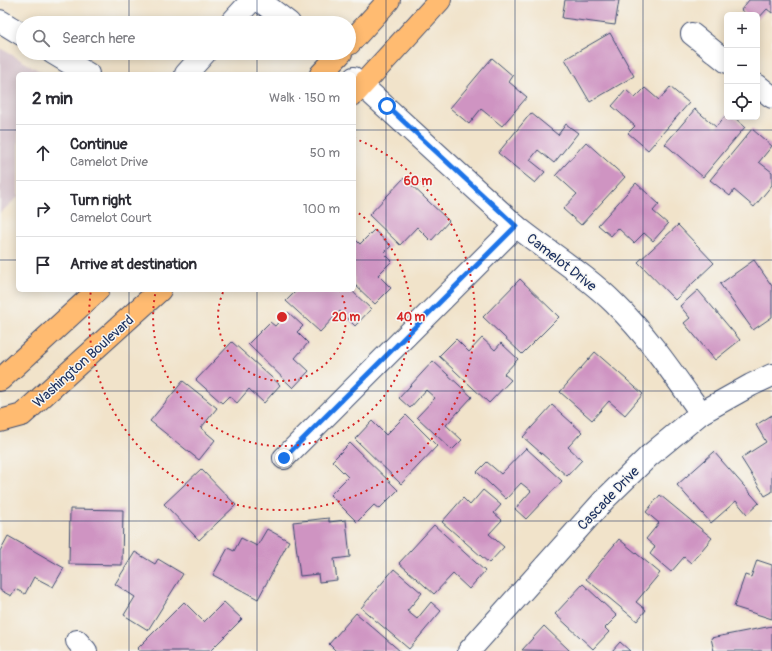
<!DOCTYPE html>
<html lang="en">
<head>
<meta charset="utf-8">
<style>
	:root { --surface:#fff; --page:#f2f2f3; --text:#2b2b33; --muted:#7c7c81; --line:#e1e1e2 }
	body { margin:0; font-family:Pangolin,sans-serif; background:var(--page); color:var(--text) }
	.controls { position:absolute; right:12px; top:12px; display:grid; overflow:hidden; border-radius:6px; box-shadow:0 2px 10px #0003 }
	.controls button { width:36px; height:36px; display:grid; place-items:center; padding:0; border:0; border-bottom:1px solid var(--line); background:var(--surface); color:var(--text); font:20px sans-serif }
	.stop { position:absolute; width:12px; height:12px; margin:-9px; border:3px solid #1a73e8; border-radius:50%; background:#fff }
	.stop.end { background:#1a73e8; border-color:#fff; box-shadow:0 1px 4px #0008 }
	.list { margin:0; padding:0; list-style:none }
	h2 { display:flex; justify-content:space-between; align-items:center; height:52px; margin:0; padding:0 16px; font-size:17px }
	h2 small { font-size:13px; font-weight:400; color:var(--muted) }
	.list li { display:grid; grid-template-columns:26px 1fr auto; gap:12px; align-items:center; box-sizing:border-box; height:56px; padding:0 16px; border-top:1px solid var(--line) }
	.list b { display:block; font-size:15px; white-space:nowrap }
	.list p { margin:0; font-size:13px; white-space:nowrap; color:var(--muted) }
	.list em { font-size:13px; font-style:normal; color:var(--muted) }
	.icon { flex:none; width:22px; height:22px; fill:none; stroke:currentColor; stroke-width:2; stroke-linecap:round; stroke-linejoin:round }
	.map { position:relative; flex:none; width:772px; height:651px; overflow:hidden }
	.search { position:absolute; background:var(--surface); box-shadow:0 2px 10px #0003; left:16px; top:16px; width:340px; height:44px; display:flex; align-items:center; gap:10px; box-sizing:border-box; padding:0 14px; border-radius:22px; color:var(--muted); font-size:15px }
	.panel { position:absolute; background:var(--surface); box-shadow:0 2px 10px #0003; left:16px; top:72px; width:340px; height:220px; border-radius:6px }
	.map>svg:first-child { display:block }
	.industrial { fill:#d2bdc7 }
	.building { fill:#cf94c2 }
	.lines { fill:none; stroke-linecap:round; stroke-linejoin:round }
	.minor-casing { stroke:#3b4a6e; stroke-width:24 }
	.major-casing { stroke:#3b4a6e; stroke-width:24 }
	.minor { stroke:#fff; stroke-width:22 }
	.major { stroke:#ffbb71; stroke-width:22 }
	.route { stroke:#1a73e8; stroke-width:5 }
	.grid { fill:none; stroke:#1b2f5e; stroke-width:1; stroke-opacity:0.55 }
	.ring { fill:none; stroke:#d62828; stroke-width:2; stroke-dasharray:2 4 }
	.labels { text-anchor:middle; stroke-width:3; stroke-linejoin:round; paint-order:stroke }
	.street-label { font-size:14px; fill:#1b2f5e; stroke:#f6f6f2 }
	.centre { fill:#d62828; stroke:#f6f6f2; stroke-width:2 }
	.ring-label { font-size:12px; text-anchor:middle; font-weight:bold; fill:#d62828; stroke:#f6f6f2; stroke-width:3; stroke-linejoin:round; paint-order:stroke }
</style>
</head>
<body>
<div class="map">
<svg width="772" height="651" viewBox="0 0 772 651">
	<rect width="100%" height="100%" fill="#f6f6f2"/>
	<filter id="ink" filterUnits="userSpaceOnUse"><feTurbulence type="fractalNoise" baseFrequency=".025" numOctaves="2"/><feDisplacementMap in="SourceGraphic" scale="8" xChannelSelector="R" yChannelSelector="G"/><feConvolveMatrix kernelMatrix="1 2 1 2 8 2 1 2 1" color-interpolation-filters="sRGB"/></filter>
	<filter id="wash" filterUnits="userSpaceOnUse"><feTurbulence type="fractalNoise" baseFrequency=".012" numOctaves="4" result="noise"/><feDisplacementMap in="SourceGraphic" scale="16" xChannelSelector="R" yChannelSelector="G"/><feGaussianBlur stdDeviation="0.9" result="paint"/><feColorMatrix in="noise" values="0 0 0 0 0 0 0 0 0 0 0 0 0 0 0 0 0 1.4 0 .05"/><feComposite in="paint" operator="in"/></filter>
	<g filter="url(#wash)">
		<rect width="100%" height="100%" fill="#f1e3ca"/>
		<path class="industrial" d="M0,48l45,26h-27v123l-18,16z"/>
		<g id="blocks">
			<g class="building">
				<path d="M565,0h54l-4,25 -53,-7z"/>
				<path d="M749,0h23v13l-5,-4 -10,11v-5h-10l-6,-5z"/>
				<path d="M610,33l24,43 -44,26 -25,-43z"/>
				<path d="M492,58l21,18 -4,6 18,15 -25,29 -21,-17 -12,15 -19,-16z"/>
				<path d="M670,87l19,16 -41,47 -20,-17 7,-7 -23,-20 14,-16 9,8 10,-10 14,12z"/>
				<path d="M695,109l21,18 11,-13v3h7l11,10 -42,50 -38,-33z"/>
				<path d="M531,113l27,22 8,-11 12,9 -24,30 -16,-13 -8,10 15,12 -10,11 -37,-30z"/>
				<path d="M752,129l20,17 -13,16 13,10v13l-18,22 -20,-17 -4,6 -20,-16z"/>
				<path d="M586,142l39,35 -44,48 -18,-16 14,-15 -21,-19z"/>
				<path d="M404,178l45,43 -18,20 -14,-14 -17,18 -31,-30z"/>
				<path d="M636,183l23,21 -6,7 15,13 -15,17 -9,-8 -10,10 -16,-15 -7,8 -13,-11z"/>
				<path d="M678,225l36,38 -39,37 -37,-38z"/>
				<path d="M374,230l17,16 -7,7 8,8 -14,14 13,13 -16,16 -21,-20v-46l6,6z"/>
				<path d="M754,260l18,26v31l-19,13 -33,-46z"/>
				<path d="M520,279l39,38 -37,37 -39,-37z"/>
				<path d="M297,290h54l20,19 -16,17 -15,-15 -20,21 -34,-31z"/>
				<path d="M698,290l42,50 -25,20 -31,-37 6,-5 -10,-12z"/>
				<path d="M288,312l15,14 -6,6 11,11 -13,15 14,13 -16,17 -45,-44 22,-22 5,4z"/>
				<path d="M482,338l13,12 6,-7 17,16 -14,15 7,6 -22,23 -50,-47 17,-17 13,13z"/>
				<path d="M232,342l48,43 -16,18 -15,-14 -12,14 -8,-7 -7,7 -26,-23z"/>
				<path d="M595,352l48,42 -18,21 -16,-14 -17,19 -32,-28z"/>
				<path d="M433,361l39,36 -26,28 16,15 -10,10 -35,-33 18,-19 -9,-8 -16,18 -11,-10z"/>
				<path d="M183,381l34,27 -16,20 14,12 -16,20 -49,-39z"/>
				<path d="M552,405l30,27 -14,15 14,13 -15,16 -44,-39z"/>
				<path d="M406,415l31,31 -36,38 -46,-45 17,-18 14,14z"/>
				<path d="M772,415v77l-7,4 -24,-38 25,-16 -10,-17z"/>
				<path d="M350,443l48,47 -19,19 -5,-4 -17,17 -27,-27 18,-18 -16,-16z"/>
				<path d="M526,448l36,33 -36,38 -11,-10 16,-18 -10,-8 -15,16 -29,-27 10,-10 14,12z"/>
				<path d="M714,452l45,51 -12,11 -11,-13 -25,22 -34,-38z"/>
				<path d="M201,469l35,36 -37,35 -35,-36z"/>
				<path d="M483,490l18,15 -7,8 8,7 -13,14 15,13 -15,16 -47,-41 21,-24 7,7z"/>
				<path d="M660,495l52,43 -21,25 -7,-6 -13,15 -21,-18 5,-7 -9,-8 13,-16 -13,-11z"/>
				<path d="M70,509l53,1 -1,55 -53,-1z"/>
				<path d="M329,518v4l17,-2 4,37 -16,2 3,21 -18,2 -1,-8 -18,2 -7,-54z"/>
				<path d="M434,525l51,46 -16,18 -16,-15 -19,20 -35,-31z"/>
				<path d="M267,529l22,12 -31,58 -45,-24 15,-27 6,3 7,-13 16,8z"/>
				<path d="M8,536l56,32 -11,19 -19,-10 -9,17 -10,-5 -4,7 -11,-6v-39z"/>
				<path d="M619,539l41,34 -24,29 10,8 -9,11 -51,-42z"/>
				<path d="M135,552l20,12 3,-5 25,15 -35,56 -24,-15 11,-18 -20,-13z"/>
				<path d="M757,560l15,5v54l-38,-12 11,-32 6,2z"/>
				<path d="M394,569l28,24 -15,18 10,8 14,-17 10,9 -32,38 -48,-41z"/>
				<path d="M583,584l34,32 -12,12 4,4 -16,17 -38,-35z"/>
				<path d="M184,602l20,20 20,-20 18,17 -32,32h-71l-2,-2z"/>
				<path d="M356,613l44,38h-64l-7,-7z"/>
				<path d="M544,626l26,25 -48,-1z"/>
				<path d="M772,626v25h-58l-3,-13z"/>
				<path d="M620,642l10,9h-18z"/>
			</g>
		</g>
	</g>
	<g filter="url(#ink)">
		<use href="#blocks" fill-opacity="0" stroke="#3b4a6e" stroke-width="1"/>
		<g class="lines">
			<defs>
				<g id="minor">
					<path d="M259,0l30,23"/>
					<path d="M0,21l23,14"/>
					<path d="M231,23l21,-23"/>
					<path d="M692,34l35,28"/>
					<path d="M53,53l35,21"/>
					<path d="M186,74l19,-21"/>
					<path d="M354,78l162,148c32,26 69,48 98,77 34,33 60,72 87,110"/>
					<path d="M757,85l15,12"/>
					<path d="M284,458l232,-232"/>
					<path d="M77,641l9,10"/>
					<path d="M469,651l135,-151 45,-44 52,-43 50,-28 21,-10"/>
				</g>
				<g id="major">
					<path d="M349,44l40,-44"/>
					<path d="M321,74l20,-21"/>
					<path d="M354,94l86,-94"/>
					<path d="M0,380l98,-90"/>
					<path d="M0,421l22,-6 138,-125"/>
				</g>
			</defs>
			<use href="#minor" class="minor-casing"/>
			<use href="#major" class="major-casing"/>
			<use href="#minor" class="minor"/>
			<use href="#major" class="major"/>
		</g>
	</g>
	<g class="lines" filter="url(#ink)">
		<path class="route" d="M284,458l232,-232 -129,-120"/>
	</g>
	<path class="grid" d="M129,0v23M257,0v23M386,0v651M515,0v651M643,0v651M129,53v21M257,53v21M0,130h18M354,130h418M0,260h18M354,260h418M129,290v361M257,290v361M0,391h772M0,521h772"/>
	<g class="ring">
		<path d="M340 290A64 64 0 1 1 224 290"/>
		<path d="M354 210A129 129 0 1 1 156 290"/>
		<path d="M354 138A193 193 0 1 1 91 290"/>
	</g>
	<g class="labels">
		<g class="street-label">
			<text transform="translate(562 262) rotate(38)" y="5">Camelot Drive</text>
			<text transform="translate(83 361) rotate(-42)" y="5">Washington Boulevard</text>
			<text transform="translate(608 498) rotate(-46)" y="5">Cascade Drive</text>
		</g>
	</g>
	<circle cx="282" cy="317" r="6" class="centre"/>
	<g class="ring-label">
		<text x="418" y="185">60 m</text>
		<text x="346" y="321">20 m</text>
		<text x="411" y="321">40 m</text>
	</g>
</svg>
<div class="controls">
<button>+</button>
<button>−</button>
<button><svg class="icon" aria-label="locate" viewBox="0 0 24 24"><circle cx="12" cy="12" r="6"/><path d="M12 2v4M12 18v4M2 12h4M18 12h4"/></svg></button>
</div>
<div class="stop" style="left:387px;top:106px"></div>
<div class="stop end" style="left:284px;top:458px"></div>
<div class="search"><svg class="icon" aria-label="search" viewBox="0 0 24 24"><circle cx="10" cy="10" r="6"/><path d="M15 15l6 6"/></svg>Search here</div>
<section class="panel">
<h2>2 min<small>Walk · 150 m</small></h2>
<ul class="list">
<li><svg class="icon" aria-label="ahead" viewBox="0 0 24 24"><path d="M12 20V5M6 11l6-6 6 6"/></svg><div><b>Continue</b><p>Camelot Drive</p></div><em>50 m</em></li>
<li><svg class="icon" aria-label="right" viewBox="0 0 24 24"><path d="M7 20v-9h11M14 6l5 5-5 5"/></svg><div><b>Turn right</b><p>Camelot Court</p></div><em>100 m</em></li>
<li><svg class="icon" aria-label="arrive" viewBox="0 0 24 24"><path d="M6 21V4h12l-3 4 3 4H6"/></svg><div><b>Arrive at destination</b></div></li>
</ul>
</section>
</div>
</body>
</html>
